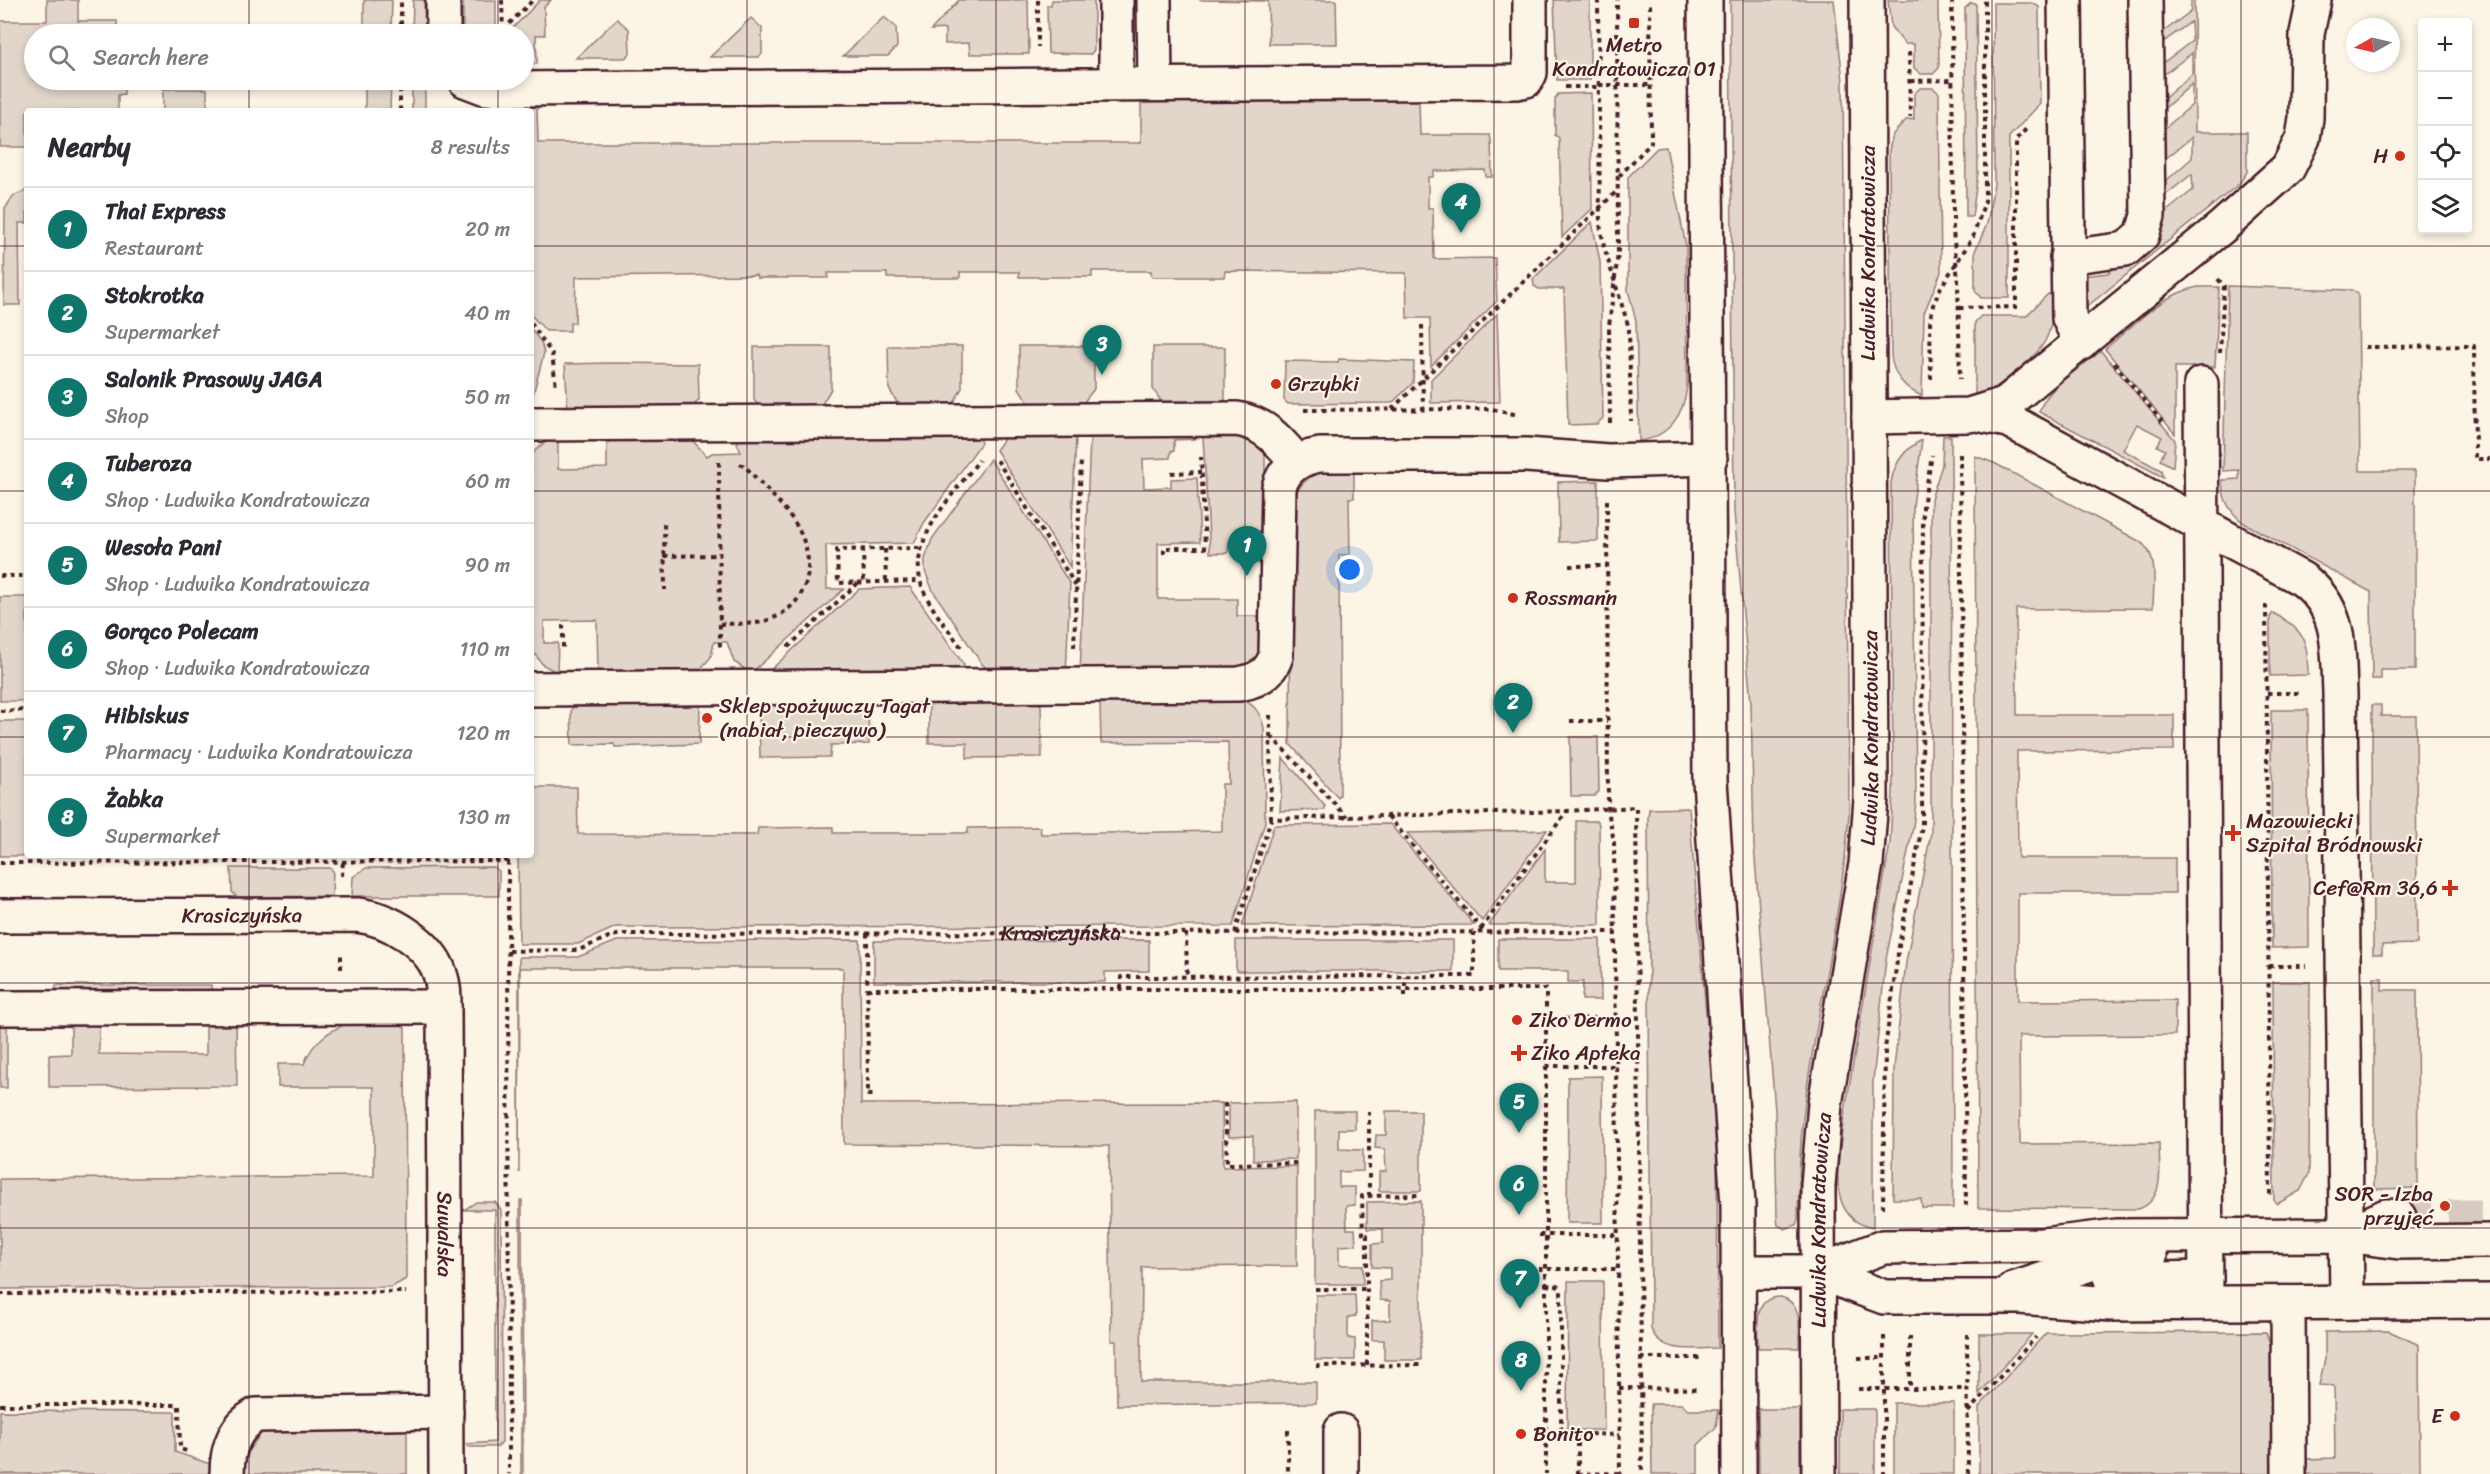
<!DOCTYPE html>
<html lang="en">
<head>
<meta charset="utf-8">
<style>
	:root { --surface:#fff; --page:#f7f7f7; --text:#2b2b33; --muted:#7c7c81; --line:#e1e1e2; --accent:#0f766e }
	body { margin:0; font-family:Sriracha,sans-serif; background:var(--page); color:var(--text) }
	.controls { position:absolute; right:18px; top:18px; display:grid; overflow:hidden; border-radius:6px; box-shadow:0 3px 9px #0003 }
	.controls button { width:54px; height:54px; display:grid; place-items:center; padding:0; border:0; border-bottom:2px solid var(--line); background:var(--surface); color:var(--text); font:30px sans-serif }
	.compass { position:absolute; left:2346px; top:18px; width:54px; height:54px; border-radius:50%; background:var(--surface); box-shadow:0 3px 9px #0003; rotate:262deg }
	.you { position:absolute; left:1350px; top:570px; width:21px; height:21px; margin:-15px; border:4px solid #fff; border-radius:50%; background:#1a73e8; box-shadow:0 0 0 9px #1a73e833 }
	.badge { display:grid; place-items:center; width:39px; height:39px; border-radius:50%; background:var(--accent); color:#fff; font-size:20px; font-weight:700 }
	.pin { position:absolute; translate:-50% -50px; filter:drop-shadow(0 2px 3px #0008) }
	.pin::after { content:''; position:absolute; top:32px; width:21px; height:18px; background:inherit; clip-path:polygon(0 0,100% 0,50% 100%) }
	.list { margin:0; padding:0; list-style:none }
	h2 { display:flex; justify-content:space-between; align-items:center; height:78px; margin:0; padding:0 24px; font-size:26px }
	h2 small { font-size:20px; font-weight:400; color:var(--muted) }
	.list li { display:grid; grid-template-columns:39px 1fr auto; gap:18px; align-items:center; box-sizing:border-box; height:84px; padding:0 24px; border-top:2px solid var(--line) }
	.list b { display:block; font-size:22px; white-space:nowrap }
	.list p { margin:0; font-size:20px; white-space:nowrap; color:var(--muted) }
	.list em { font-size:20px; font-style:normal; color:var(--muted) }
	.icon { flex:none; width:33px; height:33px; fill:none; stroke:currentColor; stroke-width:2; stroke-linecap:round; stroke-linejoin:round }
	.map { position:relative; flex:none; width:2490px; height:1474px; overflow:hidden }
	.search { position:absolute; background:var(--surface); box-shadow:0 3px 9px #0003; left:24px; top:24px; width:510px; height:66px; display:flex; align-items:center; gap:15px; box-sizing:border-box; padding:0 21px; border-radius:33px; color:var(--muted); font-size:22px }
	.panel { position:absolute; background:var(--surface); box-shadow:0 3px 9px #0003; left:24px; top:108px; width:510px; height:750px; border-radius:6px }
	.map>svg:first-child { display:block }
	.green { fill:#e2d5ca; stroke:#967a7a; stroke-width:1.5 }
	.lines { fill:none; stroke-linecap:round; stroke-linejoin:round }
	.minor-tunnel { stroke:#d8cac0; stroke-width:33; stroke-dasharray:33 16; stroke-linecap:butt }
	.minor-casing { stroke:#4a1f2b; stroke-width:38 }
	.major-casing { stroke:#4a1f2b; stroke-width:38 }
	.path { stroke:#4a1f2b; stroke-width:4; stroke-dasharray:4.5 4.5; stroke-linecap:butt }
	.minor { stroke:#fcf5e5; stroke-width:33 }
	.major { stroke:#fcf5e5; stroke-width:33 }
	.grid { fill:none; stroke:#4a1f2b; stroke-width:1.5; stroke-opacity:0.55 }
	.poi-dot { fill:#c8321e; stroke:#fcf5e5; stroke-width:2 }
	.labels { text-anchor:middle; stroke-width:4.5; stroke-linejoin:round; paint-order:stroke }
	.poi-label { font-size:21px; fill:#4a1f2b; stroke:#fcf5e5; text-anchor:start }
	.street-label { font-size:21px; fill:#4a1f2b; stroke:#fcf5e5 }
</style>
</head>
<body>
<div class="map">
<svg width="2490" height="1474" viewBox="0 0 2490 1474">
	<rect width="100%" height="100%" fill="#fcf5e5"/>
	<filter id="ink" filterUnits="userSpaceOnUse"><feTurbulence type="fractalNoise" baseFrequency=".0167" numOctaves="2"/><feDisplacementMap in="SourceGraphic" scale="12" xChannelSelector="R" yChannelSelector="G"/><feConvolveMatrix kernelMatrix="1 2 1 2 8 2 1 2 1" color-interpolation-filters="sRGB"/></filter>
	<g filter="url(#ink)">
		<g class="green">
			<path d="M47,0h31v21h39v13h-83v46h90v14l-6,1v16h-91v36h-27v-126h47z"/>
			<path d="M364,0h28l-1,34h-27z"/>
			<path d="M413,0h11l1,34h-13z"/>
			<rect x="463" y="0" width="33" height="34"/>
			<path d="M540,0h11l-7,7 1,28h-9l1,29h-13v-30h-13v-4z"/>
			<path d="M959,0h69l1,54h-59l-1,-11 -24,1v-15l-14,1z"/>
			<path d="M1052,0h42v50l-3,4 -43,-1 -1,-48h4z"/>
			<path d="M1199,0h137l1,44h-68l-1,-43z"/>
			<path d="M1554,0h36v80h-33z"/>
			<path d="M1730,0h104l9,81 6,732c-6,93 -29,183 -42,275 -7,44 -8,87 -9,131l-2,6 -11,4 -7,-4 -1,-6 -2,-108 -21,-265 -3,-143 -17,-191z"/>
			<path d="M1888,0h50l1,68 -6,6h-12l-7,-6v-24h-9l-14,-17z"/>
			<path d="M2191,0h3l1,132h52v40l-8,12 -155,125 -2,-33 26,-3 49,-39v-15l36,-29 -1,-16 -34,27 1,-14 33,-29v-21l-34,28v-31l34,-29v-21l-33,29v-10l33,-29v-21l-34,26 1,-13 33,-25 -1,-19 -32,23v-10l32,-24z"/>
			<path d="M1971,3l5,1 2,168 -6,45h-6l-1,-209z"/>
			<path d="M1993,3h39l7,4 1,97 -31,33v161h-28l-6,-7v-40l12,-27 7,-40z"/>
			<path d="M884,17l12,10 1,20 -9,9h-45z"/>
			<path d="M751,18l11,10v26l-3,3h-49z"/>
			<path d="M617,19l12,10 1,25 -5,4h-49z"/>
			<path d="M365,80h26l-1,31h-25z"/>
			<rect x="412" y="80" width="13" height="31"/>
			<path d="M1920,88h13l6,5 2,179 -17,41 -2,83c-17,-7 -29,-21 -31,-40l-2,-206 4,-16 13,-14 8,-1v-25z"/>
			<rect x="163" y="89" width="44" height="22"/>
			<path d="M1591,93l1,116 -30,28 -3,-99 -4,-3v-36l3,-5z"/>
			<path d="M1419,100l1,35h70l1,5 1,37h-6l-1,-7 -51,1 -1,6h-5v31h5l1,51 61,-1 2,43 -66,65 -1,-48h-23l-1,-45 -181,-2 -1,6h-72l-1,-6h-59v6h-73v-5h-59v6h-73v-5h-59v5h-71l-1,-3 -180,2 -1,46h-5v8h-24l-15,-16v-204h-14v-4h20l1,36h603v-41z"/>
			<path d="M1666,147l20,99 1,140c-3,29 -18,51 -48,55l-3,-120 -8,-31v-113l29,-29z"/>
			<path d="M27,190v33h-8l1,82h-16l1,-96 8,-13z"/>
			<path d="M1592,222l8,39 3,157 -6,6 -29,1 -4,-136h-25l-5,-3 -1,-7z"/>
			<path d="M2228,286l124,4 6,4 2,177h55v199h-34v9h-9l-1,-87 -127,-69c-15,-11 -22,-25 -22,-43l17,-1v-9l-16,1z"/>
			<path d="M2198,287h21l-4,80h-40v67l-70,-85c28,-23 56,-55 93,-62z"/>
			<path d="M2048,294l6,1c-1,42 -9,54 -42,80 -11,9 -23,18 -37,22v-75l6,-6h45z"/>
			<path d="M1497,314l3,88 -69,1v-24z"/>
			<path d="M531,329l10,13 3,11 -13,49z"/>
			<path d="M888,346h74v42l-11,20 -50,1 -12,-20z"/>
			<path d="M1019,346h75v43l-14,18h-49l-12,-19z"/>
			<path d="M754,347h77v42l-12,20 -57,1 -8,-10z"/>
			<path d="M1153,347h72v53l-6,5 -55,1 -11,-17z"/>
			<path d="M2101,351l74,89 -2,27 -13,-7 5,-10 -8,-4 5,-9 -25,-13 -14,26 38,20 2,7 -124,-65c8,-26 43,-45 62,-61z"/>
			<path d="M1339,359l75,3 -1,21 -21,20 -104,1 -4,-4 1,-39 53,1z"/>
			<path d="M611,363l87,1 1,36 -11,11 -120,-2 -3,-45z"/>
			<path d="M1208,431c21,0 41,4 57,20v91h-36l-1,11h-18l-7,-116z"/>
			<path d="M1009,432h61l6,5 -6,130 -74,-117z"/>
			<path d="M1095,432l100,4v3l-21,1v11h-3l-1,7 -27,1 1,29 27,-1v-8l26,-1 3,64 -42,1v56h79v17h28c-2,22 -1,38 -19,52l-166,6 10,-236z"/>
			<path d="M977,433l4,10 -57,80 -10,20 -88,2 1,44h17l-93,84 -17,-11 -7,-20h-13l-3,15 -14,16 -99,3 -1,-56 -53,1v22h14l-1,29 -14,-7 -12,-16v-193l7,-9 12,-7 8,3v26l49,-1v-23l7,-9 76,2 17,18 5,-3 29,-1 -4,-8 2,-8z"/>
			<path d="M1943,436h8l2,772h-31l-1,-9h-28l1,-131 12,-106 25,-129v-334l11,-34z"/>
			<path d="M1922,440l-9,66 3,296 -3,25 -27,132 -13,122v147c-49,-10 -34,-68 -30,-105l47,-280 3,-52 -2,-308c3,-20 13,-34 31,-43z"/>
			<path d="M1975,456l19,7 145,78c21,13 14,45 14,67l-137,1 1,106h157v35l-157,1 1,107h157v35h-157v108l157,-1v35l-156,1 1,108 139,-1c0,23 7,56 -20,66l-161,-1z"/>
			<path d="M990,459l80,125 -4,90 -72,1 -12,-11 -49,-73 -8,-20v-12l7,-20z"/>
			<path d="M1354,468v30h-5l1,57h-11l1,241 -2,2 -48,-54 1,-235c8,-37 30,-38 63,-41z"/>
			<path d="M1598,481v60l-39,1 -1,-60z"/>
			<path d="M910,587l54,78 -4,10h-195l94,-86z"/>
			<rect x="0" y="597" width="27" height="104"/>
			<path d="M2273,613c33,18 34,27 35,62l-38,1v-59z"/>
			<path d="M1035,699l6,6 1,52 -75,1v-15h-38v-38l5,-5z"/>
			<path d="M1106,699h135c14,5 20,15 23,29l1,94 -32,104 -617,1 -38,17h-59l-1,-89h13v-68h46l1,47 179,1 1,-7 75,-1v6h135v-5l72,-1 1,7 181,-3v-47h7l-1,-42 -127,1 -1,-38z"/>
			<path d="M764,700h100l4,5 1,39 -38,1 -1,12 -70,1 -1,-52z"/>
			<path d="M693,701l7,5 -1,38 -84,3 -1,-3 -42,1 -1,-34 3,-7z"/>
			<path d="M2372,705h9v11h35l1,228 -35,1v9h-9z"/>
			<path d="M2271,710h37l1,237 -37,1z"/>
			<path d="M0,721h27v134h228l-255,1z"/>
			<path d="M1570,737h28l1,54 -5,5h-23z"/>
			<path d="M1283,758l42,48v4l-45,1z"/>
			<path d="M1689,808l28,337 1,203c-22,0 -57,7 -67,-19l-3,-511 1,-9z"/>
			<path d="M1576,821h22l1,5 1,99h-111l56,-76v33h31z"/>
			<path d="M1390,824l84,101 -232,1 32,-101z"/>
			<path d="M1547,830l-65,91 -75,-88z"/>
			<path d="M494,867l5,4v25h-147l1,-19 13,-9z"/>
			<path d="M231,868h99l3,3 -1,25 -95,1 -5,-5z"/>
			<path d="M1498,939h102l1,61h-19l1,-18h-15v-11h-70z"/>
			<path d="M860,940l1,164 361,-1 1,64 74,-1v100l-155,1 -1,115h175v21l-199,2 -1,-64h-5l-2,-195 -265,-2 -1,-176h-323l-1,205v-216h59l39,-16z"/>
			<path d="M1149,940v31l-44,1v10h-231v-41z"/>
			<rect x="1236" y="940" width="217" height="31"/>
			<path d="M2374,978h8v12h35l1,198 -44,1z"/>
			<path d="M2273,982h37l-1,192 -9,17 -23,13 -3,-3z"/>
			<path d="M56,985h155l1,10h-156z"/>
			<path d="M206,1019h30l1,67 -188,1v-32l22,-1v-34h28v34l107,1z"/>
			<path d="M0,1020l7,1v67h-7z"/>
			<path d="M354,1021h46l5,7 1,251 -14,8 -392,2v-110l374,-3v-89h-96v-23h26c9,-24 27,-35 50,-43z"/>
			<path d="M1602,1076l1,147h-36l1,-146z"/>
			<path d="M1296,1102v57l-43,1v-24l-24,1v-34z"/>
			<path d="M1315,1111h40v18h-16v20l24,1v21l-24,1v15h16v18l-9,1 1,23h8l1,16 -17,1v19h24v19h-48z"/>
			<path d="M1386,1111h35v80h-42v-19l7,-1 -1,-22 -10,-1 1,-13h10z"/>
			<path d="M520,1200h2l1,274h-2z"/>
			<path d="M1421,1201v159h-37v-20h-12v-19l18,-1v-19l-10,-1 -1,-19 11,-1v-12l-18,-1v-23l11,-1v-14h-16v-27z"/>
			<path d="M476,1202h19l6,8 1,232 -5,5h-29l-2,-3 29,-2v-232h-31z"/>
			<path d="M1568,1281h35l1,149h-37z"/>
			<path d="M1316,1295h39l1,21 -8,1v21l7,1v21h-40z"/>
			<path d="M1781,1297c23,6 18,33 18,51h-41c0,-20 -6,-52 23,-51z"/>
			<path d="M2389,1331l30,14 1,129h-115v-15l30,-1 -1,-72 -15,-1 6,-26v-27z"/>
			<path d="M2266,1332l5,15 2,127h-294v-67l67,-74z"/>
			<path d="M1979,1334h53l-53,60z"/>
			<rect x="1894" y="1403" width="60" height="71"/>
			<path d="M1651,1404h31l6,6h31l-3,17 -18,18v29h-46z"/>
			<path d="M1758,1409h42v65h-41z"/>
			<rect x="1840" y="1409" width="35" height="65"/>
			<path d="M0,1411l175,1v40l41,14v8h-216z"/>
			<path d="M407,1424v50h-167l9,-25 15,-19z"/>
		</g>
		<g class="lines">
			<path class="minor-tunnel" d="M2399,1217l91,-1"/>
			<defs>
				<g id="minor">
					<path d="M443,0v34"/>
					<path d="M1116,0v84"/>
					<path d="M1154,0l1,84"/>
					<path d="M2065,0l4,318 12,25"/>
					<path d="M465,80l21,8 19,1 1011,-7 10,-2 4,-7v-73"/>
					<path d="M2067,257l59,-8 16,-14 6,-19 -3,-216"/>
					<path d="M2201,384l5,919"/>
					<path d="M1977,414l31,6 294,159c40,29 36,70 38,114l7,609"/>
					<path d="M1869,417l100,-2 36,-11 217,-177 66,-59 15,-30 3,-20 1,-85 7,-33"/>
					<path d="M531,424l706,-5c29,5 42,22 60,43"/>
					<path d="M531,689l708,-5c18,-3 31,-10 37,-28l3,-169c6,-20 21,-29 41,-32h206l82,6 102,-3"/>
					<path id="s2" d="M0,916l357,-1c31,3 73,28 83,59 4,11 4,22 4,33l2,467"/>
					<path d="M0,1008l444,-1"/>
					<path d="M2346,1235l40,-19 13,1"/>
					<path d="M1737,1272h81l66,25h136l91,7 379,-3"/>
					<path d="M1818,1272l65,-25 159,-2 75,-9 229,-1 53,7 91,-1"/>
					<path d="M2111,1280l95,-2"/>
					<path d="M2014,1289l88,-29 48,-4"/>
					<path d="M2288,1303l1,171"/>
					<path d="M1341,1431v43"/>
					<path d="M227,1474c0,-24 7,-47 29,-59l190,-3"/>
				</g>
				<g id="major">
					<path d="M1705,0l5,780 28,425 1,269"/>
					<path id="s3" d="M1819,1474l-1,-289 7,-81 41,-240 5,-65 -4,-799"/>
				</g>
			</defs>
			<use href="#minor" class="minor-casing"/>
			<use href="#major" class="major-casing"/>
			<g class="path">
				<path d="M502,0l1,34"/>
				<path d="M1038,0v47"/>
				<path d="M1598,0l2,224 4,23 25,81 2,93"/>
				<path d="M1952,0l1,231 5,49 2,99"/>
				<path d="M503,30l30,-30"/>
				<path d="M401,34v-34"/>
				<path d="M1909,52l1,65"/>
				<path d="M1910,81l43,-1"/>
				<path d="M1599,85h52"/>
				<path d="M1565,87h34"/>
				<path d="M400,111v-31"/>
				<path d="M1619,176l32,-33 -1,-143"/>
				<path d="M2218,279l6,7 -4,67"/>
				<path d="M1959,308l57,-1v-167l11,-12"/>
				<path d="M531,323l21,31 4,33"/>
				<path d="M1422,325l1,85"/>
				<path d="M2365,347l109,-1 1,113h15"/>
				<path d="M2114,363l48,59"/>
				<path d="M1931,379l-1,-59 3,-15 8,-18 32,-50 12,-36v-201"/>
				<path d="M1392,409l226,-219"/>
				<path d="M1304,410l188,-1 26,6"/>
				<path d="M1610,423l-1,-97 9,-73 -1,-253"/>
				<path d="M1960,454l6,755"/>
				<path d="M997,460l79,126"/>
				<path d="M719,462l1,187"/>
				<path d="M1171,473l30,-1"/>
				<path d="M1607,500l1,310 6,32 6,632"/>
				<path d="M664,524l1,66"/>
				<path d="M919,548l-82,2 1,33 82,-2"/>
				<path d="M863,549l1,34"/>
				<path d="M885,549l1,33"/>
				<path d="M1164,554v-6h41l-4,-91"/>
				<path d="M664,556l55,-1"/>
				<path d="M1569,566h38"/>
				<path d="M0,576h27"/>
				<path d="M2266,605l4,592"/>
				<path d="M720,624c13,-1 29,1 42,-2 44,-12 57,-52 37,-92 -12,-23 -37,-44 -54,-64l-8,-3"/>
				<path d="M563,625v26"/>
				<path d="M788,647l70,-64"/>
				<path d="M961,647c-13,-18 -30,-38 -38,-58 -19,-47 30,-93 56,-129"/>
				<path d="M1074,647l7,-187"/>
				<path d="M2267,693h35"/>
				<path d="M0,711l27,-1"/>
				<path d="M1270,715l1,104"/>
				<path d="M1570,721h37"/>
				<path d="M1271,736l76,81"/>
				<path d="M1388,816l96,116"/>
				<path d="M470,855l2,6"/>
				<path d="M370,861l8,-6"/>
				<path d="M508,861l1,613"/>
				<path d="M0,863l508,-2 1,-6"/>
				<path d="M342,876l1,-15"/>
				<path d="M1481,929l86,-118"/>
				<path d="M867,933l1,162h7"/>
				<path d="M1186,933l1,44"/>
				<path d="M1235,933l36,-114 296,-8 69,-4 6,667"/>
				<path id="s1" d="M509,951l70,-1 32,-14 13,-2 991,-2"/>
				<path d="M2269,966h37"/>
				<path d="M341,969v-17"/>
				<path d="M867,989h679v485"/>
				<path d="M1121,989v-12l353,-1v-43"/>
				<path d="M1405,996v-20"/>
				<path d="M1546,1019l70,-1"/>
				<path d="M1546,1066h70"/>
				<path d="M1225,1103l2,61 70,-1"/>
				<path d="M1369,1111v84"/>
				<path d="M1883,1208l2,-159 14,-103 23,-120 1,-320 9,-51"/>
				<path d="M1539,1235h78"/>
				<path d="M1539,1269h79"/>
				<path d="M1546,1285l11,1 4,4v143l58,2"/>
				<path d="M1315,1289h52"/>
				<path d="M0,1294l406,-2"/>
				<path d="M1967,1334l1,140"/>
				<path d="M1884,1336v138"/>
				<path d="M1910,1336v53"/>
				<path d="M1641,1358h59"/>
				<path d="M1858,1358h26"/>
				<path d="M1367,1365v-130l-4,1 -1,-40 59,-1"/>
				<path d="M1316,1366l106,-1"/>
				<path d="M1619,1388l80,1"/>
				<path d="M1858,1389h109"/>
				<path d="M0,1405h179l1,44 10,3"/>
				<path d="M1968,1412l68,-75"/>
				<path d="M1288,1430v44"/>
				<path d="M1578,1474l42,-1"/>
				<path d="M1578,1474v-39"/>
			</g>
			<use href="#minor" class="minor"/>
			<use href="#major" class="major"/>
		</g>
	</g>
	<path class="grid" d="M249,0v34M498,0v34M747,0v1474M996,0v1474M1245,0v1474M1494,0v1474M1743,0v1474M1992,0v1474M2241,0v1474M249,80v31M498,80v31M0,246h27M531,246h1959M0,491h27M531,491h1959M0,737h27M531,737h1959M249,855v619M498,855v619M0,983h2490M0,1228h2490"/>
	<g class="poi-dot">
		<rect x="1628" y="17" width="12" height="12" rx="3"/>
		<circle cx="2400" cy="156" r="6"/>
		<circle cx="1276" cy="384" r="6"/>
		<circle cx="1513" cy="598" r="6"/>
		<circle cx="707" cy="718" r="6"/>
		<path d="M2230 824h6v6h6v6h-6v6h-6v-6h-6v-6h6z"/>
		<path d="M2447 879h6v6h6v6h-6v6h-6v-6h-6v-6h6z"/>
		<circle cx="1517" cy="1020" r="6"/>
		<path d="M1516 1044h6v6h6v6h-6v6h-6v-6h-6v-6h6z"/>
		<circle cx="2445" cy="1206" r="6"/>
		<circle cx="2455" cy="1416" r="6"/>
		<circle cx="1521" cy="1434" r="6"/>
	</g>
	<g class="labels">
		<g class="poi-label">
			<text x="1634" y="52" text-anchor="middle">Metro<tspan x="1634" dy="24">Kondratowicza 01</tspan></text>
			<text x="2388" y="163" text-anchor="end">H</text>
			<text x="1288" y="391">Grzybki</text>
			<text x="1525" y="605">Rossmann</text>
			<text x="719" y="713">Sklep spożywczy Tagat<tspan x="719" dy="24">(nabiał, pieczywo)</tspan></text>
			<text x="2246" y="828">Mazowiecki<tspan x="2246" dy="24">Szpital Bródnowski</tspan></text>
			<text x="2438" y="895" text-anchor="end">Cef@Rm 36,6</text>
			<text x="1529" y="1027">Ziko Dermo</text>
			<text x="1531" y="1060">Ziko Apteka</text>
			<text x="2433" y="1201" text-anchor="end">SOR - Izba<tspan x="2433" dy="24">przyjęć</tspan></text>
			<text x="2443" y="1423" text-anchor="end">E</text>
			<text x="1533" y="1441">Bonito</text>
		</g>
		<g class="street-label">
			<text transform="translate(1868 253) rotate(-90)" y="7">Ludwika Kondratowicza</text>
			<text dy="7" stroke="none"><textPath href="#s3" startOffset="740">Ludwika Kondratowicza</textPath></text>
			<text dy="7" stroke="none"><textPath href="#s2" startOffset="242">Krasiczyńska</textPath></text>
			<text dy="7" stroke="none"><textPath href="#s1" startOffset="555">Krasiczyńska</textPath></text>
			<text dy="7" stroke="none"><textPath href="#s3" startOffset="254">Ludwika Kondratowicza</textPath></text>
			<text dy="7" stroke="none"><textPath href="#s2" startOffset="724">Suwalska</textPath></text>
		</g>
	</g>
</svg>
<div class="controls">
<button>+</button>
<button>−</button>
<button><svg class="icon" aria-label="locate" viewBox="0 0 24 24"><circle cx="12" cy="12" r="6"/><path d="M12 2v4M12 18v4M2 12h4M18 12h4"/></svg></button>
<button><svg class="icon" aria-label="layers" viewBox="0 0 24 24"><path d="M12 4l9 5-9 5-9-5zM3 14l9 5 9-5"/></svg></button>
</div>
<svg class="compass" viewBox="-18 -18 36 36"><path d="M0-13l5 13h-10z" fill="#e53935"/><path d="M0 13l5-13h-10z" fill="#7c7c81"/></svg>
<div class="you"></div>
<div class="pin badge" style="left:1247px;top:576px">1</div>
<div class="pin badge" style="left:1513px;top:733px">2</div>
<div class="pin badge" style="left:1102px;top:375px">3</div>
<div class="pin badge" style="left:1461px;top:233px">4</div>
<div class="pin badge" style="left:1519px;top:1133px">5</div>
<div class="pin badge" style="left:1519px;top:1215px">6</div>
<div class="pin badge" style="left:1520px;top:1309px">7</div>
<div class="pin badge" style="left:1521px;top:1391px">8</div>
<div class="search"><svg class="icon" aria-label="search" viewBox="0 0 24 24"><circle cx="10" cy="10" r="6"/><path d="M15 15l6 6"/></svg>Search here</div>
<section class="panel">
<h2>Nearby<small>8 results</small></h2>
<ul class="list">
<li><span class="badge">1</span><div><b>Thai Express</b><p>Restaurant</p></div><em>20 m</em></li>
<li><span class="badge">2</span><div><b>Stokrotka</b><p>Supermarket</p></div><em>40 m</em></li>
<li><span class="badge">3</span><div><b>Salonik Prasowy JAGA</b><p>Shop</p></div><em>50 m</em></li>
<li><span class="badge">4</span><div><b>Tuberoza</b><p>Shop · Ludwika Kondratowicza</p></div><em>60 m</em></li>
<li><span class="badge">5</span><div><b>Wesoła Pani</b><p>Shop · Ludwika Kondratowicza</p></div><em>90 m</em></li>
<li><span class="badge">6</span><div><b>Gorąco Polecam</b><p>Shop · Ludwika Kondratowicza</p></div><em>110 m</em></li>
<li><span class="badge">7</span><div><b>Hibiskus</b><p>Pharmacy · Ludwika Kondratowicza</p></div><em>120 m</em></li>
<li><span class="badge">8</span><div><b>Żabka</b><p>Supermarket</p></div><em>130 m</em></li>
</ul>
</section>
</div>
</body>
</html>
